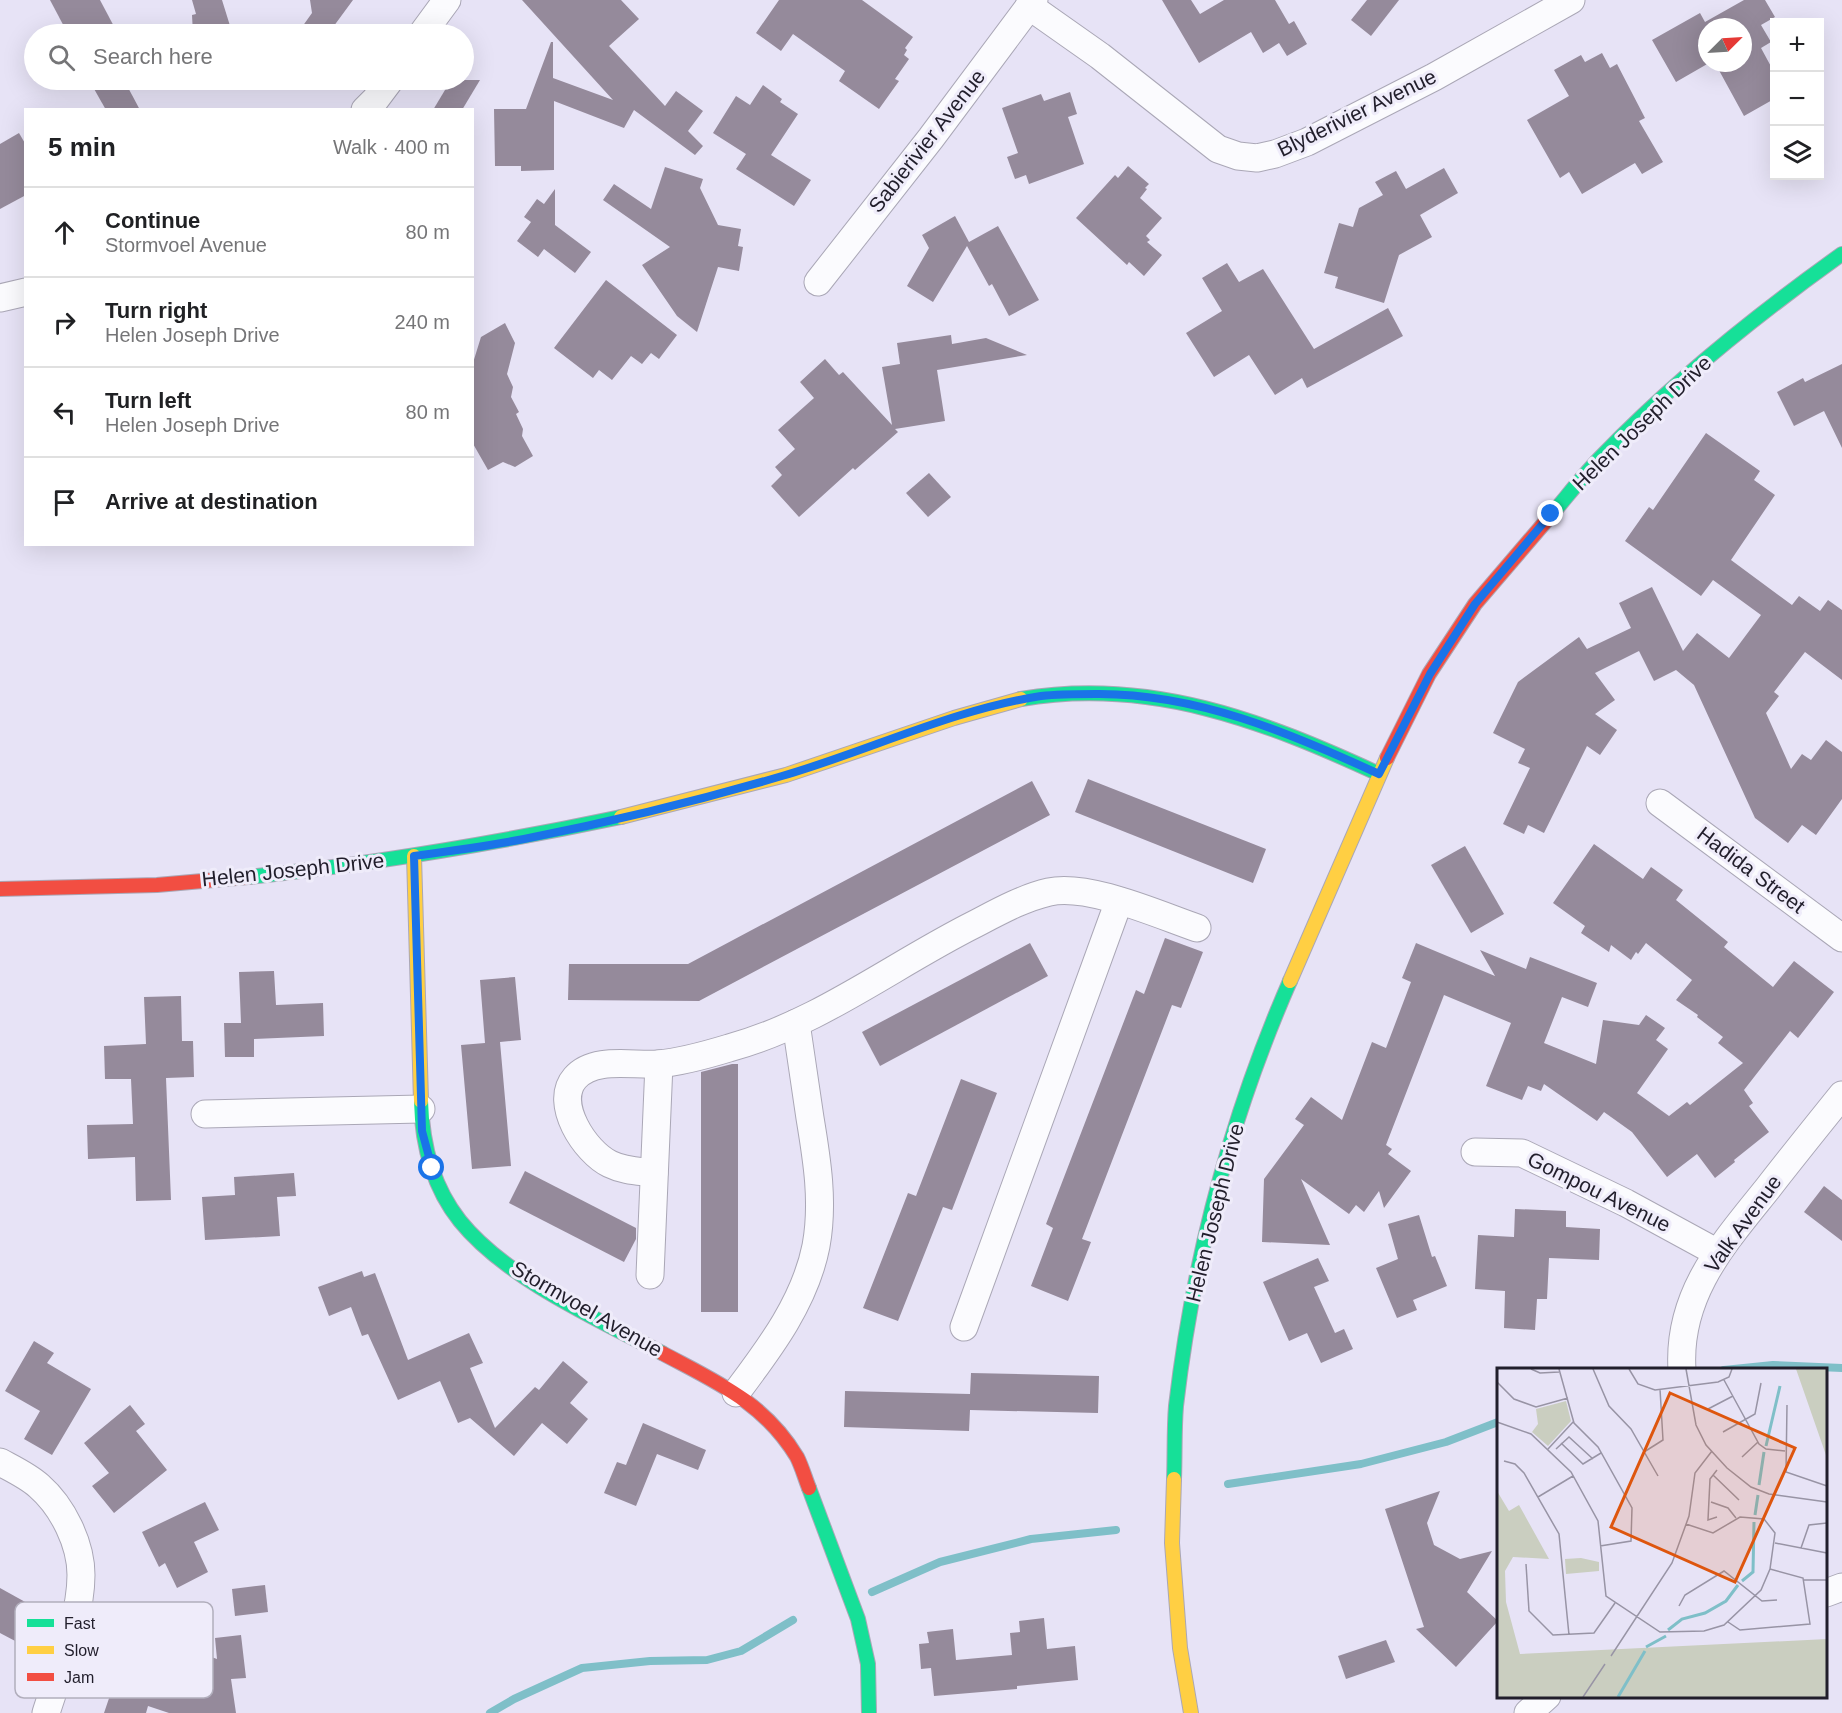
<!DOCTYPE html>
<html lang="en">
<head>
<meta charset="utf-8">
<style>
	:root { --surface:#fff; --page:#f6f6f6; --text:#202124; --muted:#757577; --line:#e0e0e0 }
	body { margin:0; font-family:Arial,sans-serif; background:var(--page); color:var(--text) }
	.controls { position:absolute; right:18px; top:18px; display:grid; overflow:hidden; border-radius:0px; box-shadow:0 6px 24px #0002 }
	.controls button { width:54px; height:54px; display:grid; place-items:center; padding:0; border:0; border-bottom:2px solid var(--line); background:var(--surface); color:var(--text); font:30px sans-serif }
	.compass { position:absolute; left:1698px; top:18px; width:54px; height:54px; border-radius:50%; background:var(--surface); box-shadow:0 6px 24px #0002; rotate:66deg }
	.stop { position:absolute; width:18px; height:18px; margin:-14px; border:4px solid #1a73e8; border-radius:50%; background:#fff }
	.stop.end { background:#1a73e8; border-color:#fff; box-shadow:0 2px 6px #0008 }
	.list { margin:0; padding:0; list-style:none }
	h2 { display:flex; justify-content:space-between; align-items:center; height:78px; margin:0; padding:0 24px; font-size:26px }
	h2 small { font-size:20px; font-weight:400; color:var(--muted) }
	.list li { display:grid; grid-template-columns:39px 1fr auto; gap:18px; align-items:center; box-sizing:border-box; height:90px; padding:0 24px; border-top:2px solid var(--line) }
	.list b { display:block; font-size:22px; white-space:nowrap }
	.list p { margin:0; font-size:20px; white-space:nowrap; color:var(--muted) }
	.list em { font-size:20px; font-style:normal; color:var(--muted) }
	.icon { flex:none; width:33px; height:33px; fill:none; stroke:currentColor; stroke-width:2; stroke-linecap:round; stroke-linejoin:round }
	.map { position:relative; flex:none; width:1842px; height:1713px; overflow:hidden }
	.search { position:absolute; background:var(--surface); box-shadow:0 6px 24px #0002; left:24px; top:24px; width:450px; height:66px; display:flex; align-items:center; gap:15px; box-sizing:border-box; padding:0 21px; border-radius:33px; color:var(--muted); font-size:22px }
	.panel { position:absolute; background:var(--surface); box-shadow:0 6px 24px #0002; left:24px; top:108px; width:450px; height:438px; border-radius:0px }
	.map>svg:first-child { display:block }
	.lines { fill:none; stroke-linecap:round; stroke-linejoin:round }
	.stream { stroke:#7fbfc8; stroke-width:8 }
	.building { fill:#958a9b }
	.street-casing { stroke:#aaa7b6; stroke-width:29 }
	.fast-casing { stroke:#aaa7b6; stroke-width:16 }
	.slow-casing { stroke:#aaa7b6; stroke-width:16 }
	.jam-casing { stroke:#aaa7b6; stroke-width:16 }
	.street { stroke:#fbfbfe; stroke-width:27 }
	.fast { stroke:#16e098; stroke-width:14 }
	.slow { stroke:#ffcf43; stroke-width:14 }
	.jam { stroke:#f24e42; stroke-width:14 }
	.route { stroke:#1a73e8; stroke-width:8 }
	.labels { text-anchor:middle; stroke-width:6; stroke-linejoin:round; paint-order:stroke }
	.street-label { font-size:21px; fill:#211e2b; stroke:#efecfa }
	.inset-river { fill:none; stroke:#7fbfc8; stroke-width:3 }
	.inset-road { fill:none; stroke:#9894a5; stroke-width:1.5 }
	.view { fill:#de560e; fill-opacity:0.15; stroke:#de560e; stroke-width:3 }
	.inset-edge { fill:none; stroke:#211e2b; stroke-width:3 }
	.key { fill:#efecfa; stroke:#b1aebc; stroke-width:1.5 }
	.key-label { font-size:16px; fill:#211e2b }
</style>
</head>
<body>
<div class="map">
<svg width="1842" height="1713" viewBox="0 0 1842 1713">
	<rect width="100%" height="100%" fill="#e7e3f6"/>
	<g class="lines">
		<g class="stream">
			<path d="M1724,1370l49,-5 69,3"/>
			<path d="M1228,1484l133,-20 85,-22 52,-20"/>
			<path d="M872,1592l68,-30 91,-23 85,-9"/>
			<path d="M490,1713l24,-14 68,-31 68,-7 57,-1 34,-9 52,-31"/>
		</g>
	</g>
	<g class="building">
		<path d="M50,0h50l18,34h-50z"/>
		<path d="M192,0h30l9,29 -16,5h-22l-1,-19 4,-1z"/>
		<path d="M310,0h43l-25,34h-31l15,-21z"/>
		<path d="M522,0h99l18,19 -30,27 56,60 11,-15 27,20 -15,20 15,15 -8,9 -61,-45 -10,18 -70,-27v69l-33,1v-5h-26l-1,-57h32l25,-67h2v36l60,22z"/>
		<path d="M779,0h83l51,37 -8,11 2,2 -3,5 5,4 -14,20 4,2 -20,28 -40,-28 6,-10 -52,-37 -12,17 -25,-18z"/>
		<path d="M1162,0h29l9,14 24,-14h51l14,24 5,-3 13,23 -20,12 -8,-13 -16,10 -12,-21 -52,31z"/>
		<path d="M1367,0h32l-28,36 -20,-16z"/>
		<path d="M1744,0h21l10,17 -14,8 10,17 -10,6 13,24v27l-30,17 -29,-53h28v-36h-36v36h2l-33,19 -24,-42 48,-27 5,9z"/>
		<path d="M1602,53l8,15 7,-4 28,54 -6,3 24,41 -21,12 -7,-11 -53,31 -13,-22 -9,6 -33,-58 42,-24 -15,-26 27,-15 4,7z"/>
		<path d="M89,80h35l16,30h-34z"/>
		<path d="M451,80h29l-18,30h-29z"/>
		<path d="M763,85l19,14 -2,3 18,12 -27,41 40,25 -17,26 -58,-37 10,-15 -33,-21 23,-37 14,9z"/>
		<path d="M1070,92l7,22 -9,3 16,47 -55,20 -3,-9 -11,4 -8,-22 11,-4 -16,-45 39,-14 3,7z"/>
		<path d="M19,133l7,12v50l-26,14v-65z"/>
		<path d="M1128,166l21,18 -4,4 2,1 -7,9 22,20 -16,18 4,4 -3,2 15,13 -18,21 -15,-14 -2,3 -51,-47 39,-43 3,3z"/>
		<path d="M665,167l38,12 -3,9 18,37 23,4 -3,17 5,1 -4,24 -21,-4 -21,65 -20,-16 -35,-51 28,-18 -67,-47 11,-16 37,25z"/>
		<path d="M1444,168l14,25 -38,22 12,22 -33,18 -15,48 -49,-15 3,-11 -14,-4 15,-50 14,4 6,-19 24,-13 -8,-13 21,-11 10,18z"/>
		<path d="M555,189v36l36,27 -16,21 -31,-24 -6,8 -21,-16 14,-19 -7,-5 13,-18 7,5z"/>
		<path d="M955,216l14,26 29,-16 41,74 -30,16 -17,-32 -3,2 -22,-40 -34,56 -26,-16 22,-38 -7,-13z"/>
		<path d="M1227,263l12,19 24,-13 51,80 74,-41 15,28 -96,52 -5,-10 -27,17 -26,-40 -35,22 -28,-44 36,-22 -20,-33z"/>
		<path d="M606,280l71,55 -18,24 -8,-6 -9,11 -11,-8 -19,24 -13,-10 -6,8 -39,-30z"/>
		<path d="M505,323l10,20 -8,31 6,13 -2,10 8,15 -3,2 7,15 -1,7 11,20 -18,11 -12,-5 -15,8 -16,-28v-76l9,-29z"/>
		<path d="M951,335l1,9 34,-6 41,17 -90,15 8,51 -50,8 3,3 -43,38 -2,-2 -54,49 -28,-31 11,-11 -7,-8 20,-18 -17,-19 36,-32 -14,-16 25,-23 14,16 4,-3 49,53 -10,-58 18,-3 -3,-21z"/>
		<path d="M1842,364v84l-18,-37 -30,15 -17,-34 26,-14 2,4z"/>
		<path d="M1706,433l54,38 -6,9 21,15 -44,65 61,45 7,-9 21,15 8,-11 14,10v70l-37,-28 -31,40 5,4 -13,17 25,56 11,-15 9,6 15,-20 16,12v47l-26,36 -14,-10 -14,18 -33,-25 -61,-133 -18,-15 -22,11 -15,-30 -44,22 20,27 -20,14 22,16 -17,25 -13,-9 -43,87 -16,-8 -4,9 -21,-10 27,-56 -12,-5 7,-14 -32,-16 25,-51 61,-45 8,12 44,-21 -12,-25 33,-16 31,64 14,-18 32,25 32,-43 -48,-35 -12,16 -76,-55 24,-34 4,3z"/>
		<path d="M929,473l22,24 -23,20 -22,-24z"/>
		<path d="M1088,779l178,70 -13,34 -178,-71z"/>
		<path d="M1032,781l18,34 -351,186 -131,-1 1,-36h119z"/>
		<path d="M1594,844l49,35 8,-12 32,23 -7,10 52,42 -4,5 49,40 21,-26 40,31 -36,46 -8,-7 -46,59 9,13 -4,3 20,26 -35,28 1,2 -20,16 -18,-24 -30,23 -35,-45 -28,-20 -7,9 -53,-37 -3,7 -13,-5 -6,14 -36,-14 25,-63 -67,-28 -58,150 6,4 -4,5 23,17 -27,37 -5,-17 -15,21 -8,-7 -7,9 -48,-35 29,66 -68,-3 2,-63 40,-54 -9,-6 16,-22 31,23 30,-78 14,6 25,-66 -9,-4 14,-35 79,33 -15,-26 46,19 4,-12 67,26 -9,24 -26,-10 -18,46 52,21 7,-44 36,5 7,-10 19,13 -9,12 12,9 -31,44 32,23 18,-14 3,3 53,-42 -25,-20 5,-6 -26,-20 1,-2 -22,-15 16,-20 -46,-37 -8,11 -2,-2 -5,8 -20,-15 -2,7 -28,-19 4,-7 -32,-23z"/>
		<path d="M1465,846l39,68 -33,19 -40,-68z"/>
		<path d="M1165,938l38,14 -22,56 -9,-3 -90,234 9,3 -23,59 -37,-15 22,-58 -7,-4 90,-234 8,4z"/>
		<path d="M1030,943l18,33 -168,90 -18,-34z"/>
		<path d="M274,971l2,34 47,-2 1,33 -70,3v18h-29l-1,-34h17l-2,-51z"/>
		<path d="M515,977l6,63 -21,2 11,124 -39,3 -11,-124 24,-2 -5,-63z"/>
		<path d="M181,996l1,45h11l1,36 -28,1 5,122 -35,1 -1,-44 -47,2 -1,-34 46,-1 -2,-45h-26l-1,-33 42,-2 -2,-47z"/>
		<path d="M732,1064h6v248h-37v-240z"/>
		<path d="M961,1079l36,14 -45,117 -9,-3 -45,114 -35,-13 45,-115 8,3z"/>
		<path d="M525,1171l111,57v11l-12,23 -115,-59z"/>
		<path d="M294,1173l2,23 -19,1 3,39 -75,4 -3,-43 33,-2 -1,-18z"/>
		<path d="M1824,1186l18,14v41l-38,-29z"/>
		<path d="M1515,1209l51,2v16l34,2 -1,31 -50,-2 -2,41h-10l-2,31 -31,-2 1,-37 -30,-2 3,-54 36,2z"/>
		<path d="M1419,1215l13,42 3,-1 12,30 -34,14 4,10 -20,8 -21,-50 22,-9 -10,-35z"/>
		<path d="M1318,1258l11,23 -15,6 21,46 9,-4 9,20 -32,14 -14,-30 -18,8 -26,-59z"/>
		<path d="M362,1271l2,6 11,-4 33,87 61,-27 14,30 -13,5 25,60 40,-41 4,3 24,-29 25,21 -18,21 18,16 -21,25 -25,-21 -28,33 -44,-38 -12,5 -18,-42 -42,19 -30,-66 -6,2 -11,-29 -22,9 -11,-29z"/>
		<path d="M34,1341l20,12 -7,10 44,26 -39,66 -28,-16 16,-28 -35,-20z"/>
		<path d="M971,1373l128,3 -1,37 -128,-3 -1,21 -125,-4 1,-36 125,3z"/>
		<path d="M130,1405l15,19 -9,7 31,39 -53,43 -22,-27 17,-13 -25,-30z"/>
		<path d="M643,1423l63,27 -8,20 -41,-16 -21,52 -32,-13 13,-31 9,3z"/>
		<path d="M1440,1491l-13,32 7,22 26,14 32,-8 -25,41 31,29 -42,46 -40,-38 8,-2 -39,-118z"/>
		<path d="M205,1502l14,28 -25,12 14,30 -31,16 -12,-25 -6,4 -17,-35z"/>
		<path d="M265,1585l3,27 -33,4 -3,-27z"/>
		<path d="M0,1588l36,20 -19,34 -17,-9z"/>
		<path d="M1044,1618l3,31 28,-3 3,34 -61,6v3l-83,7 -3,-28 -10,1 -2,-25 10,-1 -2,-11 26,-3 3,31 56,-5 -2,-22 10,-1 -1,-11z"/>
		<path d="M141,1632l76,27 -2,-21 26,-3 5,43 -15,1 5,34h-67l-21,-7 -2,7h-42l16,-47 8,3z"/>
		<path d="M1386,1640l9,22 -49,17 -8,-23z"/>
	</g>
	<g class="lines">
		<defs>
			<g id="street">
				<path d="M1029,6l71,50 118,93 20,7 19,2 18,-4 32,-12 127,-65 137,-77"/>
				<path d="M422,34l25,-34"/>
				<path d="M365,110l10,-10 15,-20"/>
				<path d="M818,282l113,-144 103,-138"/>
				<path d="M0,298l26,-6"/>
				<path d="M1660,803l182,135"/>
				<path d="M205,1114l216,-5"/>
				<path d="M1475,1152l47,1 104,50 90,49"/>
				<path d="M654,1173c-14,-2 -30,-2 -44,-9 -25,-12 -57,-61 -35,-86 19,-22 58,-12 83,-14 23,-2 48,-9 71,-16 89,-24 164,-83 246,-124 23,-12 48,-26 74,-32 39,-9 110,23 148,36"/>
				<path d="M650,1275l9,-211"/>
				<path d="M964,1327l155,-426"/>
				<path d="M1682,1370c-5,-76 42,-127 86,-182 24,-31 49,-62 74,-93"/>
				<path d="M736,1393c33,-44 69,-91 80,-147 8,-43 1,-86 -6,-128 -5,-32 -9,-63 -14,-95"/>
				<path d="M0,1462c13,7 28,14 39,24 24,21 42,58 42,89 0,43 -22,97 -35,138"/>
				<path d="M1826,1593l16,-6"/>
				<path d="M1528,1713l19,-17"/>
			</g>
			<g id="fast">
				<path d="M1552,514c17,-20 33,-41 51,-59 72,-75 155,-141 239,-201"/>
				<path d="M1021,699c129,-22 243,22 358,75"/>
				<path d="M248,877c125,-13 249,-34 373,-60"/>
				<path d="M421,1101c1,43 12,86 39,120 46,57 137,98 202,132"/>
				<path d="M1174,1479c1,-24 0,-49 2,-73 17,-146 55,-290 114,-425"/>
				<path d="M809,1488l49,131 10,45 1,49"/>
			</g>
			<g id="slow">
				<path d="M621,817l165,-42 168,-57 67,-19"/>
				<path d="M414,856l7,245"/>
				<path d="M1290,981l97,-223"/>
				<path d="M1174,1479l-2,64 8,105 11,65"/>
			</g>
			<g id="jam">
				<path d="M1387,758l42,-84 46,-70 77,-90"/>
				<path d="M0,889l157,-4 91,-8"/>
				<path d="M662,1353c54,29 102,49 135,104 5,10 8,21 12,31"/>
			</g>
		</defs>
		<use href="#street" class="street-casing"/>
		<use href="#fast" class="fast-casing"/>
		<use href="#slow" class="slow-casing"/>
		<use href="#jam" class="jam-casing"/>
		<use href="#street" class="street"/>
		<use href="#fast" class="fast"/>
		<use href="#slow" class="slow"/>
		<use href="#jam" class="jam"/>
	</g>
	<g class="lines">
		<path class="route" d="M432,1168l-10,-37 -8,-275c37,-5 74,-10 110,-17 86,-17 173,-38 258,-63 87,-25 169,-66 259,-80 18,-2 37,-2 55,-2 100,-1 194,39 283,80l51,-100 45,-70 76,-90"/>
	</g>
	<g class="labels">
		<g class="street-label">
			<text transform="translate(1357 113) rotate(-26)" y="7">Blyderivier Avenue</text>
			<text transform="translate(927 141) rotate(-52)" y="7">Sabierivier Avenue</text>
			<text transform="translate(1642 423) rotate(-44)" y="7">Helen Joseph Drive</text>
			<text transform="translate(293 870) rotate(-6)" y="7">Helen Joseph Drive</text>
			<text transform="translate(1751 870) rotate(37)" y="7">Hadida Street</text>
			<text transform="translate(1599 1192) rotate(26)" y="7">Gompou Avenue</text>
			<text transform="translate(1215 1213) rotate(-76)" y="7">Helen Joseph Drive</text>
			<text transform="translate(1743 1224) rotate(-54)" y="7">Valk Avenue</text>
			<text transform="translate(587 1309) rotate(30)" y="7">Stormvoel Avenue</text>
		</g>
	</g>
	<g transform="translate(1497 1368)">
		<rect width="330" height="330" fill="#e7e3f6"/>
		<path d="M299,1h31v89zM69,33l5,20 -23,25 -16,-14 6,-8 -2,-15zM0,123l12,20 10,-6 30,54 -36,-2 -8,14 1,31 14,52 307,-15v58h-330zM84,190l18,4v9l-33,3 -1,-15z" fill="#cacec0"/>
		<path class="inset-river" d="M269,78l14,-60M262,117l5,-33M258,147l3,-20M245,213l11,-9 1,-50M171,262l14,-11 23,-6 21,-12 12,-16M149,279l20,-11M121,329l27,-46"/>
		<path class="inset-road" d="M34,1l9,4 19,-1M62,1l15,54 24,24 34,61 -1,33 -31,5M96,1l16,37 22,23 27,47M132,1l9,15 17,6 63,-8 11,-5 3,-8M189,1l10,56 10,20 21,23 24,19 18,7 58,8M227,12l35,64 7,5 19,2M0,14l17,17 22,8 32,-9M290,37l-1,67 41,14M211,41l25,-13M0,54l34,12 40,38 27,49 8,75 54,36 44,-1 20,-6 37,-35 9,-21 5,-36 -11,-14 -24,-2 -27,16 -27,-9M226,64l32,-18 6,-31M64,75l22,21 18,-11M51,81l26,-28M59,81l13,-12 24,22M147,84l19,-12 -3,-51M245,89l16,-15M7,93l11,3 9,9 35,61 10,101M220,102l-7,9 -2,41 9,-3M216,107l26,25M41,129l35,-21M214,134l17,6 8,10M278,175l52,10M304,180l8,-23 18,-2M29,196l3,47 24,24 41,-2 21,-30M307,212h23M182,238l6,-11 39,-24 38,30 15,-1M231,254l12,8 70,-6 -7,-46 -33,-9M114,288l61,-93 17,-47 6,-43 17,-22M86,329l22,-33"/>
		<path class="view" d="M173,25l125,55 -60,134 -124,-55z"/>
		<rect width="330" height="330" class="inset-edge"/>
	</g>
	<rect x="15" y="1602" width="198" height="96" rx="9" class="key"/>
	<rect x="27" y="1619" width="27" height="8" fill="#16e098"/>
	<rect x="27" y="1646" width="27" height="8" fill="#ffcf43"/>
	<rect x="27" y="1673" width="27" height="8" fill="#f24e42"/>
	<g class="key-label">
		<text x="64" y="1629">Fast</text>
		<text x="64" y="1656">Slow</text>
		<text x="64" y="1683">Jam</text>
	</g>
</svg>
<div class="controls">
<button>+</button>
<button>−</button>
<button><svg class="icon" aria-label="layers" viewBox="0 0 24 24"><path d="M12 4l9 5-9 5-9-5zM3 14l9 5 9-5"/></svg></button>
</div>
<svg class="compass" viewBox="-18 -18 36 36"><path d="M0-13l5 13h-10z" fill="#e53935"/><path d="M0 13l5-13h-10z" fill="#757577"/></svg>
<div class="stop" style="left:432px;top:1168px"></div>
<div class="stop end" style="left:1551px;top:514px"></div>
<div class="search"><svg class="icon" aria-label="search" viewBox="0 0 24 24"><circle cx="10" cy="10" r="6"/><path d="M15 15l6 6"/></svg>Search here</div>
<section class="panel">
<h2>5 min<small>Walk · 400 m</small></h2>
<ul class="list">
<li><svg class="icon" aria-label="ahead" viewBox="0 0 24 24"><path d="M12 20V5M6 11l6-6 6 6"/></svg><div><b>Continue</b><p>Stormvoel Avenue</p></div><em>80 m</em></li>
<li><svg class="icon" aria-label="right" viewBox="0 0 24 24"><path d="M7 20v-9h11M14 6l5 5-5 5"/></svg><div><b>Turn right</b><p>Helen Joseph Drive</p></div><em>240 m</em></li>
<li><svg class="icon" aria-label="left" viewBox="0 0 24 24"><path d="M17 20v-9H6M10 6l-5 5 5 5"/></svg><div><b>Turn left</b><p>Helen Joseph Drive</p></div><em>80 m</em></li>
<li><svg class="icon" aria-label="arrive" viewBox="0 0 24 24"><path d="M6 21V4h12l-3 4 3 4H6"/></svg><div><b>Arrive at destination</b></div></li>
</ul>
</section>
</div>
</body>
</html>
